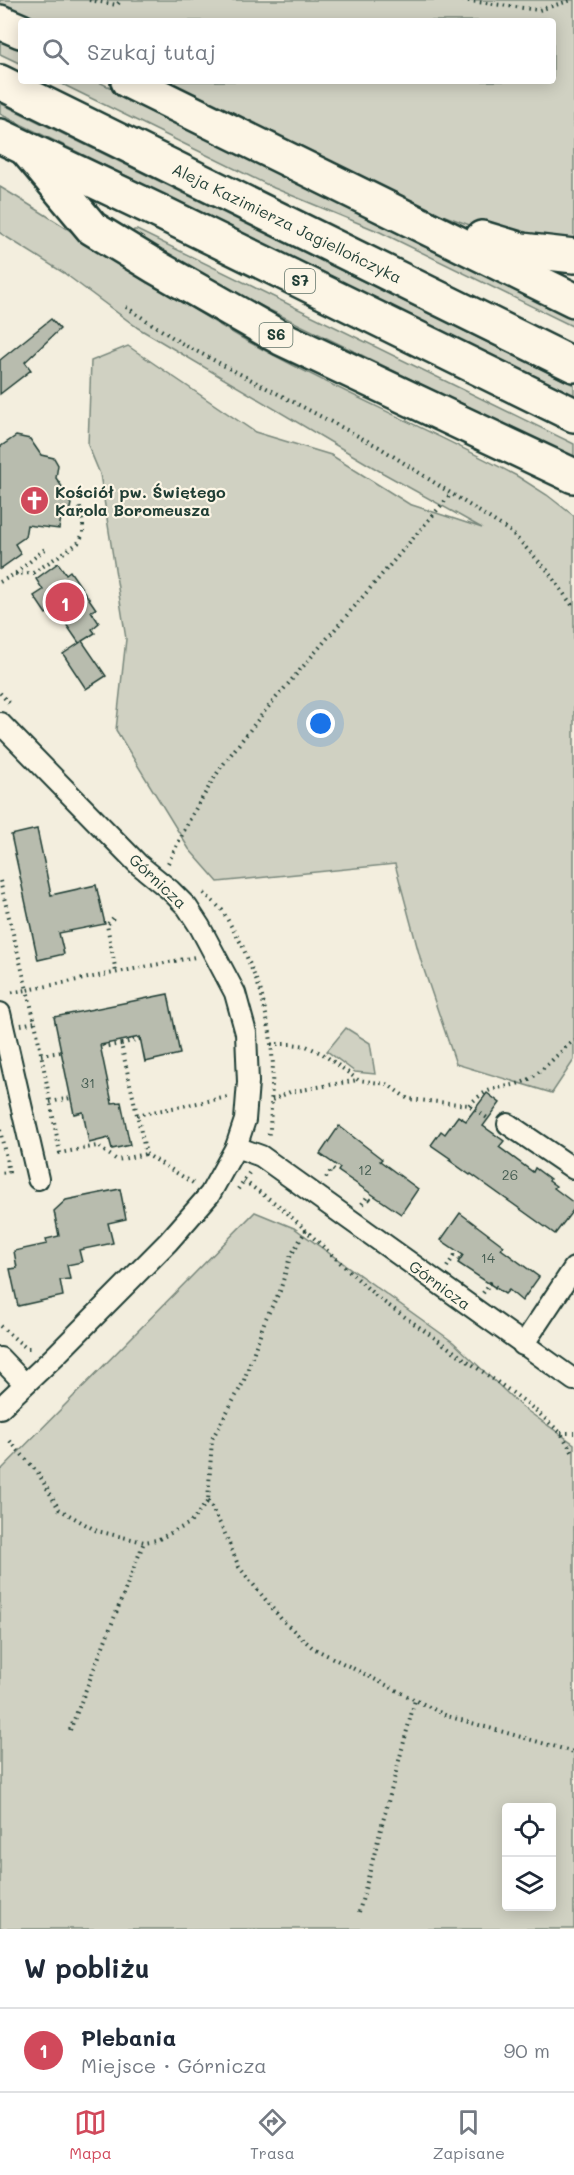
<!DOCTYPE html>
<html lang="pl">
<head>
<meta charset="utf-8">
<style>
	:root { --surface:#fff; --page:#f2f2f3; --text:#1f2937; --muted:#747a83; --line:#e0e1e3; --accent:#d1495b }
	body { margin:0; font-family:Mali,sans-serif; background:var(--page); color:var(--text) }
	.controls { position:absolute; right:18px; bottom:18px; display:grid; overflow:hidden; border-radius:6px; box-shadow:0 3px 15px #0003 }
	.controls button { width:54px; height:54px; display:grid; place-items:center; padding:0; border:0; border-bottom:2px solid var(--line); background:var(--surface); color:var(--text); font:30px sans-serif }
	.you { position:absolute; left:321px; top:724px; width:21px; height:21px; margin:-15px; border:4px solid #fff; border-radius:50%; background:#1a73e8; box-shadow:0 0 0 9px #1a73e833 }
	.badge { display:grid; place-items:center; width:39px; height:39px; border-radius:50%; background:var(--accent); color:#fff; font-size:20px; font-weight:700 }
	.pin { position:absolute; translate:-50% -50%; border:3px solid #fff; box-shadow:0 2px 6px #0006 }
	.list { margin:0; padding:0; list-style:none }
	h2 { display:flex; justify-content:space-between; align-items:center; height:78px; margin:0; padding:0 24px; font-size:26px }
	h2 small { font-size:20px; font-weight:400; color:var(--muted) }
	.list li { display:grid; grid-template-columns:39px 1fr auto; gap:18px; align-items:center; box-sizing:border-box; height:84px; padding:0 24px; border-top:2px solid var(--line) }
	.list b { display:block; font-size:22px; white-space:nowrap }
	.list p { margin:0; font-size:20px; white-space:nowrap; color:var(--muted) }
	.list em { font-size:20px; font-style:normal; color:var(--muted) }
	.icon { flex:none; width:33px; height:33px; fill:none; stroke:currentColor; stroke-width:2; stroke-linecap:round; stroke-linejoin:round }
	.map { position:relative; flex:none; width:574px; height:1929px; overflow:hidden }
	.search { position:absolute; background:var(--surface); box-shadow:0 3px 15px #0003; left:18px; right:18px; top:18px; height:66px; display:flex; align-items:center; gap:15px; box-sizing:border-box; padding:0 21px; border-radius:6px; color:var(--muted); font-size:22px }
	.sheet { height:162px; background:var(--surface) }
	nav { display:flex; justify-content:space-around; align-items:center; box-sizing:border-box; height:84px; border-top:2px solid var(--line); background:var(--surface); font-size:16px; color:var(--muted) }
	nav a { display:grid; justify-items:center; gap:3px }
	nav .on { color:var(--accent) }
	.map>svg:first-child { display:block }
	.green { fill:#d0d1c2; stroke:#78877b; stroke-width:1.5; fill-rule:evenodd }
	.building { fill:#b8bcae; stroke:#1f3d34; stroke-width:1.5 }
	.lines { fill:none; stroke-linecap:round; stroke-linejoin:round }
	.minor-casing { stroke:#1f3d34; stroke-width:24 }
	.motorway-casing { stroke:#1f3d34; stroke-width:38 }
	.path { stroke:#1f3d34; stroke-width:4; stroke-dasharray:1.5 4.5; stroke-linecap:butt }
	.minor { stroke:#fcf5e5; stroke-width:20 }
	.motorway { stroke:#fcf5e5; stroke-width:33 }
	.labels { text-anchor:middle; stroke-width:4.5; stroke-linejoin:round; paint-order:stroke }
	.number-label { font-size:14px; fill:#455d52 }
	.shield { fill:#fcf5e5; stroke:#617469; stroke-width:1.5 }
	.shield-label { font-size:15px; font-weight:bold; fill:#1f3d34 }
	.street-label { font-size:16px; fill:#1f3d34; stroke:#fcf5e5 }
	.poi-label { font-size:16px; font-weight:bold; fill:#1f3d34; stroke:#fcf5e5; text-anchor:start }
</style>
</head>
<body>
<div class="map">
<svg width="574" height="1929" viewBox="0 0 574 1929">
	<rect width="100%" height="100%" fill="#f3eede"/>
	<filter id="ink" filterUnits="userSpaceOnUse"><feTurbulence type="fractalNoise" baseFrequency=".0167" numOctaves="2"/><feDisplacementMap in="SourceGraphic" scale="12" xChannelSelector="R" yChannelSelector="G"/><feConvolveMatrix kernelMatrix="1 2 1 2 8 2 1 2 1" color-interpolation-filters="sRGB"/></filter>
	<g filter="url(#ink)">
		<g class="green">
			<path d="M0,0h574v246l-99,-19 -49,-18 -128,-59 -138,-69h393v-60h-526l-27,-11z"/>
			<path d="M0,34l21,10v20l-21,-10z"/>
			<path d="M56,81h41l477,233v13l-194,-95 -106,-44z"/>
			<path d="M0,103l574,282v11l-574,-282z"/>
			<path d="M0,187c81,48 158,103 240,150 90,51 186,90 277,139l30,19 27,21v544l-22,33 -96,-29 -35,-103 -26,-97 -177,18 -29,-33 -73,-119 10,-91 -26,-165 -12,-29 3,-84 37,-15 127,86 76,23 78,49 73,24 -99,-55 -245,-145 -74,-55 -64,-40z"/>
			<path d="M134,230h3l437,214v15l-327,-160 -76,-41 -39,-25z"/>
			<path d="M346,1028l24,15 5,31 -20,-2 -28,-21z"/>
			<path d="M255,1212l39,16 159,114 69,65 52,37v485h-574v-458zM506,1808h46v98h-46z"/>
		</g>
		<g class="building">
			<path d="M51,319l9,10 -35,33 6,8 -31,24v-34z"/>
			<path d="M16,436l14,3 11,16 13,3 4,7 -2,13 11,16v4l4,6 -2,9 -8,5 -2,11 -32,-4 -2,12 -10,7 6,10 -21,15v-122z"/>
			<path d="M58,563l8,11 4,-3 26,38 -5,2 8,12 -7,6 3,4 -13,8 24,35 -20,13 -23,-35 18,-12 -2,1 -24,-35 -9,6 -12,-18 9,-6 -7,-11z"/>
			<path d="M37,829l14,66 45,-10 9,39 -46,9 5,21 -26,6 -27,-125z"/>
			<path d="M168,994l12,60 -35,8 -5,-25 -40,8 12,58 9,-1 9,43 -18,4 -3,-11 -20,5 -6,-31 -9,2 -20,-97z"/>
			<path d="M487,1093l13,10 -17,23 21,15 -5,6 34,25 2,-4 15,11 -1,2 7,5 -2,2 20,15v6l-19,25 -84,-60 -1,1 -21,-15 2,-1 -20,-14 10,-14 4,3 13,-18 8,5z"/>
			<path d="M339,1126l43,33 -2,2 38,28 -17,25 -63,-43 2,-3 -20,-14z"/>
			<path d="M120,1189l6,30 -18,4 5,20 -34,7 3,12 -15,3 3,14 -10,1 3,16 -45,10 -8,-37 7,-1 -3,-17 33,-7 -1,-5 13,-3 -5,-25 12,-11z"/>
			<path d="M460,1213l44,33 -3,3 38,28 -17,24 -13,-11 -4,4 -47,-31 5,-8 -22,-15z"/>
		</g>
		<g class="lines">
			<defs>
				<g id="minor">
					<path d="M0,723l138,141 32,26 17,17 13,20 35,66 11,40 2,49 -3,38 -9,27 -26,47 -42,48 -113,114 -55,52"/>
					<path d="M0,1013l38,166"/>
					<path d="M508,1124l66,45"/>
					<path d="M236,1147l25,9 313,224"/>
					<path d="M523,1345l51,-77"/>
					<path d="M0,1358l24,25"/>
				</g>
				<g id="motorway">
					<path d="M0,22l21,9"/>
					<path d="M128,81l446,219"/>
					<path d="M0,82l574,283"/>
					<path d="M0,136l158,75 416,204"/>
					<path d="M25,148l67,80 64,39 125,71 293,138"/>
					<path d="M482,238l40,12 52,6"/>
				</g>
			</defs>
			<use href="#minor" class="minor-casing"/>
			<use href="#motorway" class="motorway-casing"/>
			<g class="path">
				<path d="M89,0l28,5 4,-5"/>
				<path d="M462,0l77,10 33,-10"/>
				<path d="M126,307l55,36 198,104 132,85 36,38 27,38"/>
				<path d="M15,574l18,-1 45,-30 5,-9v-10l-3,-17"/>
				<path d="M0,582l15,-8 31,-26"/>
				<path d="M0,693l10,11"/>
				<path d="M168,863l24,-48 29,-48 43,-55 187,-218"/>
				<path d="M0,881l27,109 -19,3"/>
				<path d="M204,893l18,17 20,35 19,47 9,41 3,31 -3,65 -2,8"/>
				<path d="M113,918l-6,7 9,47"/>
				<path d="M35,1022l25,131 37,-7 20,14 29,-6"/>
				<path d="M21,1025l14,-3 -8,-32 168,-33"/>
				<path d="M140,1039l-19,5 25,110 47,29"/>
				<path d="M271,1044h20l15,2 17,8 35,26 29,4 21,15 61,6 21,15"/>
				<path d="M103,1045l1,2 17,-3"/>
				<path d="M41,1055l20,-3"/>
				<path d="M272,1100l18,-8 68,-12"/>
				<path d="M50,1102l21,-4"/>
				<path d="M469,1105c23,-23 34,-14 59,-25 9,-4 36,-32 46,-40"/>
				<path d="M137,1115l91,-18"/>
				<path d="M0,1130l9,42 -9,1"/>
				<path d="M326,1178l6,-9 5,4"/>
				<path d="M244,1181l38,27 96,90 149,105 34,30 13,22"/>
				<path d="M238,1189l11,-16"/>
				<path d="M362,1204l5,-7 5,4"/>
				<path d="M447,1267l7,-11 6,4"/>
				<path d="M483,1293l7,-10 6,4"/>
				<path d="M0,1326l26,22h7"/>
				<path d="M561,1433h13"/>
				<path d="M10,1441l28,32 21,36 38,22 47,11 13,-2 33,-17 18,-22 4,-62 31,-56 22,-63 15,-29 10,-34 16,-27"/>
				<path d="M208,1501l15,28 16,38 43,53 31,28 134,68 127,36"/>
				<path d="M70,1730l74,-188"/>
				<path d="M359,1912l56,-212"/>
			</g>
			<use href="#minor" class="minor"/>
			<use href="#motorway" class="motorway"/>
		</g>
	</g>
	<defs>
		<symbol id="church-disc" viewBox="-11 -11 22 22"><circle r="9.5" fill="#d1495b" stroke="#fcf5e5"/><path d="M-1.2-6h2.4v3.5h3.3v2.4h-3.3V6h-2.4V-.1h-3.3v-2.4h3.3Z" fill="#fff"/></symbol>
	</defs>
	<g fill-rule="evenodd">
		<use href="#church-disc" x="18" y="484" width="33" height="33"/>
	</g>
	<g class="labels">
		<g class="number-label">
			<text x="88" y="1088">31</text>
			<text x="365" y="1175">12</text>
			<text x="510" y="1180">26</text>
			<text x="488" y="1263">14</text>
		</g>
		<g class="shield">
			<rect x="285" y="269" width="30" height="24" rx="4.5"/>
			<rect x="259.5" y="323" width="33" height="24" rx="4.5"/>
		</g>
		<g class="shield-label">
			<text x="300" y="286">S7</text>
			<text x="276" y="340">S6</text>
		</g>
		<g class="street-label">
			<text transform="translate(287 223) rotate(26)" y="6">Aleja Kazimierza Jagiellończyka</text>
			<text transform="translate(158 881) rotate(43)" y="6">Górnicza</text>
			<text transform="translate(440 1285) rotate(36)" y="6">Górnicza</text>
		</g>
		<g class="poi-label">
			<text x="55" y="498">Kościół pw. Świętego<tspan x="55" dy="18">Karola Boromeusza</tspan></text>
		</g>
	</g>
</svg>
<div class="controls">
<button><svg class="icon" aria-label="locate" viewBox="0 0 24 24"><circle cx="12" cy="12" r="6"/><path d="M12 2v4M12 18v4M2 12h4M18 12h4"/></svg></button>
<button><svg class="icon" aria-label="layers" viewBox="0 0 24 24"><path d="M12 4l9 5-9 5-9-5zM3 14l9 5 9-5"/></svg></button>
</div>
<div class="you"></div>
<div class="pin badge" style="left:65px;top:602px">1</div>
<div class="search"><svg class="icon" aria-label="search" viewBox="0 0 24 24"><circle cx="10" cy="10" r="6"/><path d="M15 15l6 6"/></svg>Szukaj tutaj</div>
</div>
<section class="sheet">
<h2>W pobliżu<small></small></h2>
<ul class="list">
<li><span class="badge">1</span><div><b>Plebania</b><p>Miejsce · Górnicza</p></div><em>90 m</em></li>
</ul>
</section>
<nav>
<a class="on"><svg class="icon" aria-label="map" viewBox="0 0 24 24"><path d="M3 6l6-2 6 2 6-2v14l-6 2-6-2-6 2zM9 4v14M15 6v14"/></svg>Mapa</a>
<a><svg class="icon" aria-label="directions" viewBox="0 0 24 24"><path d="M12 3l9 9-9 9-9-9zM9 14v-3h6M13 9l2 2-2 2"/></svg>Trasa</a>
<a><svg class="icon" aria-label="saved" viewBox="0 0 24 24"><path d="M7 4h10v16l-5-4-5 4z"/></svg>Zapisane</a>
</nav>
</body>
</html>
